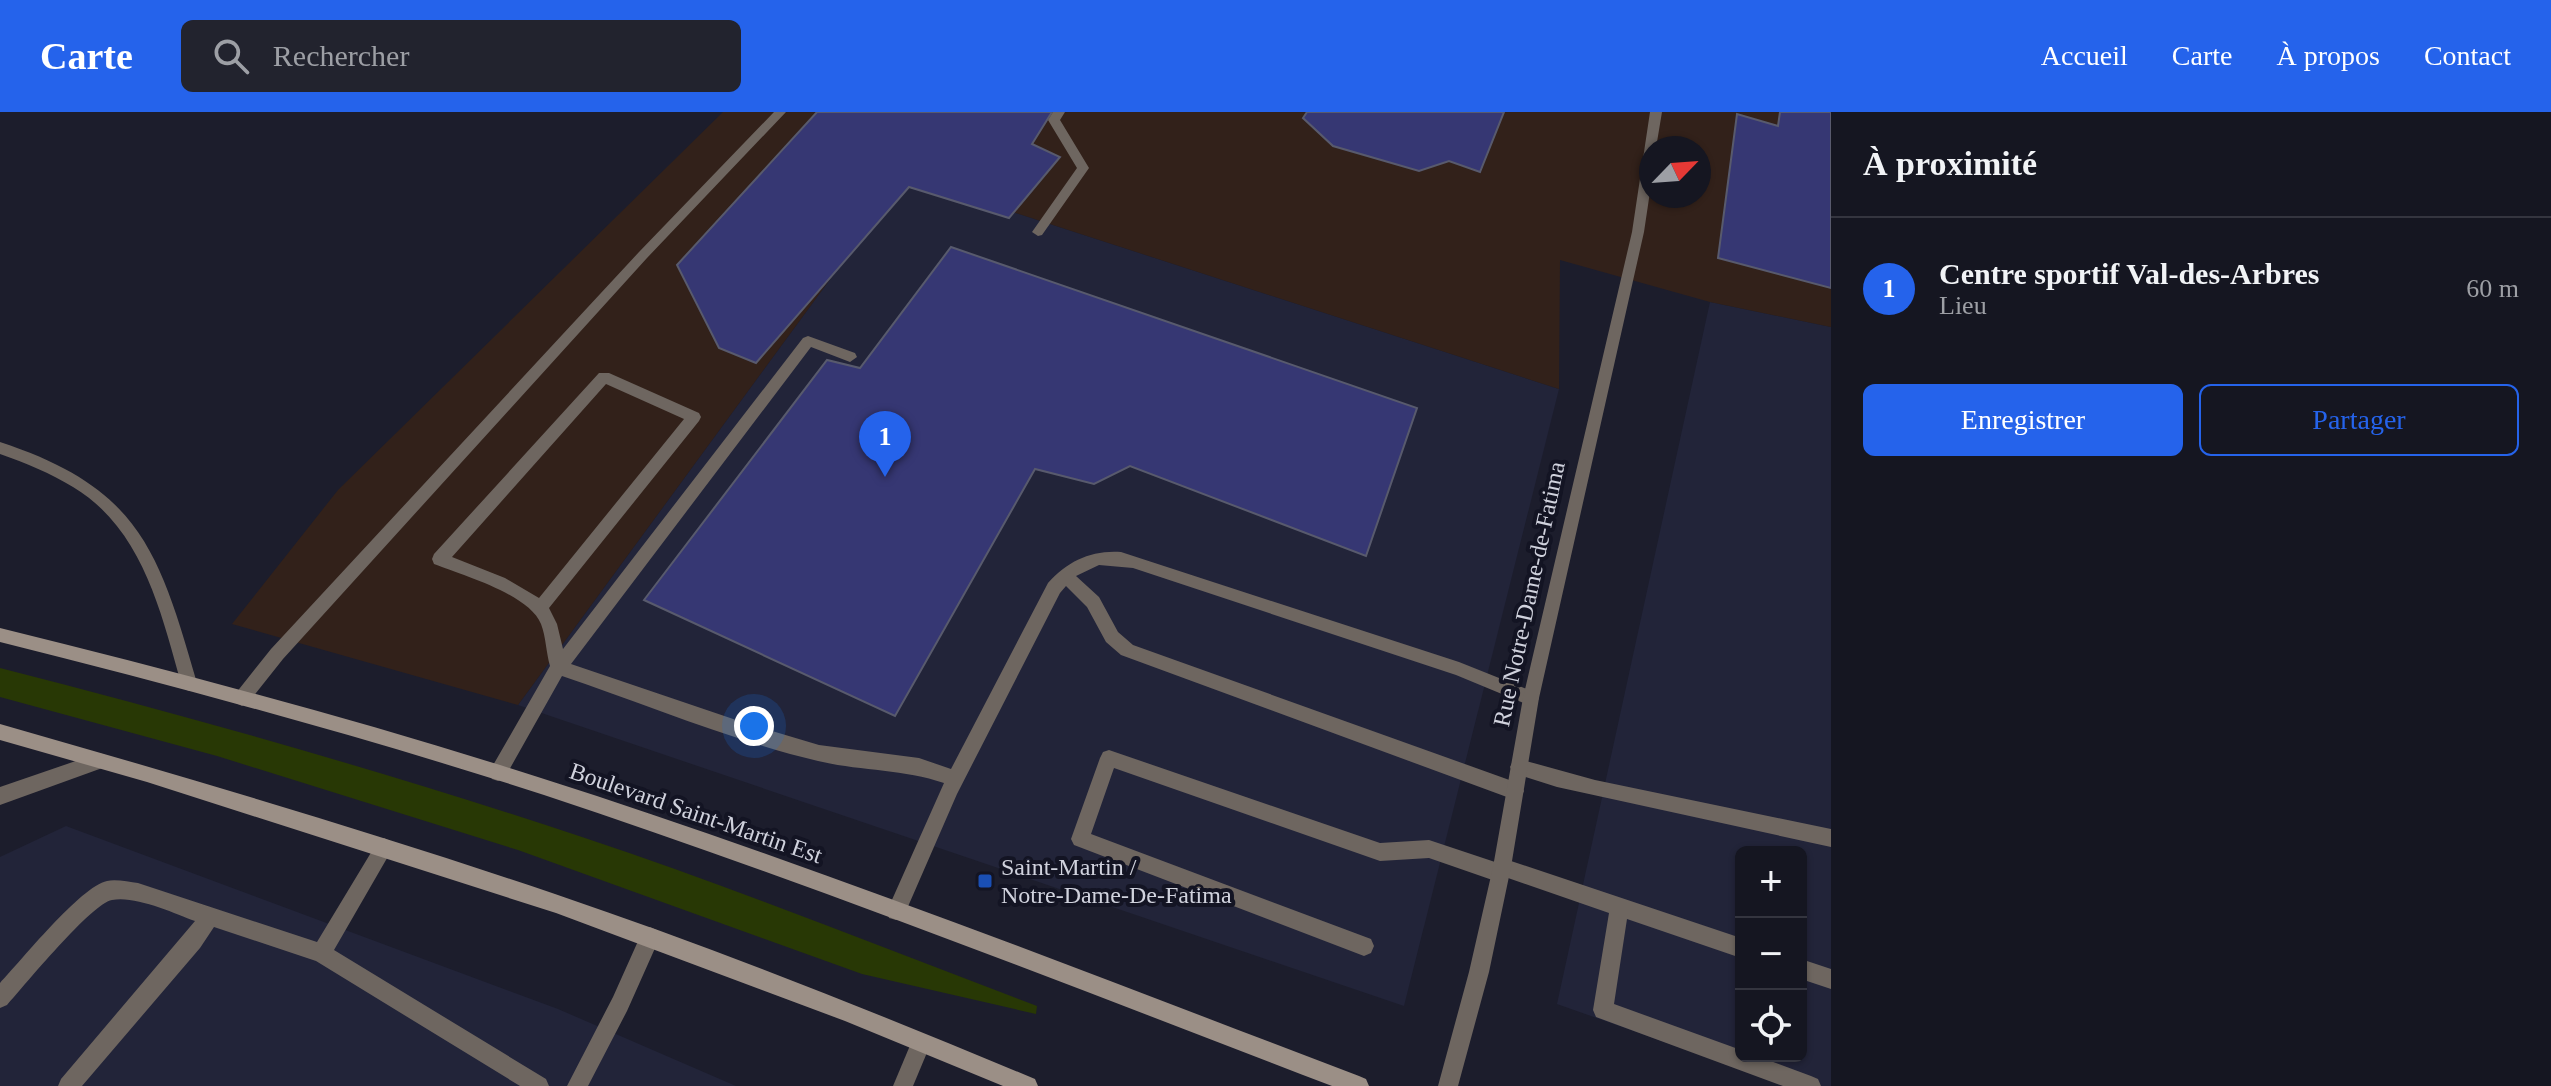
<!DOCTYPE html>
<html lang="fr">
<head>
<meta charset="utf-8">
<style>
	:root { --surface:#151621; --page:#22232e; --text:#f1f3f6; --muted:#9d9fa5; --line:#34353f; --accent:#2563eb }
	body { margin:0; font-family:"Times New Roman",serif; background:var(--page); color:var(--text) }
	.controls { position:absolute; right:24px; bottom:24px; display:grid; overflow:hidden; border-radius:12px; box-shadow:0 2px 6px #0004 }
	.controls button { width:72px; height:72px; display:grid; place-items:center; padding:0; border:0; border-bottom:2px solid var(--line); background:var(--surface); color:var(--text); font:40px sans-serif }
	.compass { position:absolute; left:1639px; top:24px; width:72px; height:72px; border-radius:50%; background:var(--surface); box-shadow:0 2px 6px #0004; rotate:65deg }
	.you { position:absolute; left:754px; top:614px; width:28px; height:28px; margin:-20px; border:6px solid #fff; border-radius:50%; background:#1a73e8; box-shadow:0 0 0 12px #1a73e833 }
	.badge { display:grid; place-items:center; width:52px; height:52px; border-radius:50%; background:var(--accent); color:#fff; font-size:26px; font-weight:700 }
	.pin { position:absolute; translate:-50% -66px; filter:drop-shadow(0 2px 4px #0008) }
	.pin::after { content:''; position:absolute; top:42px; width:28px; height:24px; background:inherit; clip-path:polygon(0 0,100% 0,50% 100%) }
	.list { margin:0; padding:0; list-style:none }
	h2 { display:flex; justify-content:space-between; align-items:center; height:104px; margin:0; padding:0 32px; font-size:34px }
	h2 small { font-size:26px; font-weight:400; color:var(--muted) }
	.list li { display:grid; grid-template-columns:52px 1fr auto; gap:24px; align-items:center; box-sizing:border-box; height:144px; padding:0 32px; border-top:2px solid var(--line) }
	.list b { display:block; font-size:30px; white-space:nowrap }
	.list p { margin:0; font-size:26px; white-space:nowrap; color:var(--muted) }
	.list em { font-size:26px; font-style:normal; color:var(--muted) }
	.actions { display:flex; gap:16px; padding:24px 32px }
	.actions a { flex:1; padding:18px 0; border:2px solid var(--accent); border-radius:12px; text-align:center; font-size:28px; color:var(--accent) }
	.actions .main { background:var(--accent); color:#fff }
	.icon { flex:none; width:44px; height:44px; fill:none; stroke:currentColor; stroke-width:2; stroke-linecap:round; stroke-linejoin:round }
	.map { position:relative; flex:none; width:1831px; height:974px; overflow:hidden }
	header { display:flex; align-items:center; gap:48px; box-sizing:border-box; height:112px; padding:0 40px; background:var(--accent); color:#fff }
	header strong { font-size:38px }
	nav { display:flex; gap:44px; margin-inline-start:auto; font-size:28px }
	.search { width:560px; height:72px; background:var(--page); display:flex; align-items:center; gap:20px; box-sizing:border-box; padding:0 28px; border-radius:12px; color:var(--muted); font-size:30px }
	main { display:flex }
	aside { flex:1; background:var(--surface) }
	.map>svg:first-child { display:block }
	.built { fill:#222439; fill-rule:evenodd }
	.industrial { fill:#32211a; fill-rule:evenodd }
	.green { fill:#283805 }
	.building { fill:#363773; stroke:#585a6d; stroke-width:2 }
	.lines { fill:none; stroke-linecap:round; stroke-linejoin:round }
	.service { fill:#6e6660; fill-rule:evenodd }
	.minor { fill:#6e6660; fill-rule:evenodd }
	.secondary { fill:#9b8f86; fill-rule:evenodd }
	.transit-dot { fill:#1a4fb4; stroke:#131423; stroke-width:3 }
	.labels { text-anchor:middle; stroke-width:8; stroke-linejoin:round; paint-order:stroke }
	.street-label { font-size:24px; fill:#d0d2dd; stroke:#131423 }
	.poi-label { font-size:24px; fill:#d0d2dd; stroke:#131423; text-anchor:start }
</style>
</head>
<body>
<header>
<strong>Carte</strong>
<div class="search"><svg class="icon" aria-label="search" viewBox="0 0 24 24"><circle cx="10" cy="10" r="6"/><path d="M15 15l6 6"/></svg>Rechercher</div>
<nav><a>Accueil</a><a>Carte</a><a>À propos</a><a>Contact</a></nav>
</header>
<main>
<div class="map">
<svg width="1831" height="974" viewBox="0 0 1831 974">
	<rect width="100%" height="100%" fill="#1c1d2c"/>
	<g class="built">
		<path d="M905,65l654,212 -155,617 -886,-301z"/>
		<path d="M1710,190l121,25v759h-42l-232,-82zM1741,740h60v204h-60z"/>
		<path d="M66,714l492,183 178,77h-736v-229z"/>
	</g>
	<path class="industrial" d="M723,0h1108v215l-121,-25 -150,-42 -1,129 -654,-212 -387,528 -286,-81 106,-134zM1651,36h48v48h-48z"/>
	<path class="green" d="M0,556c196,50 393,106 585,170 153,51 302,111 452,168l-1,8 -174,-40 -344,-124 -301,-94 -217,-59z"/>
	<g class="building">
		<path d="M817,0h235l-20,32 28,13 -51,61 -100,-31 -153,176 -37,-15 -42,-83z"/>
		<path d="M1307,0h197l-24,60 -31,-11 -30,10 -86,-25 -30,-28z"/>
		<path d="M1780,0h51v176l-113,-30 19,-144 41,12z"/>
		<path d="M951,135l466,161 -51,148 -236,-90 -36,18 -59,-15 -140,247 -251,-116 183,-240 33,8z"/>
	</g>
	<g class="lines">
		<g class="service">
			<path d="M774,0h12l-139,146 -364,401 -35,44 -6,3 -6,-3 -2,-5 2,-5 35,-44 368,-397z"/>
			<path d="M1053,0h12l-5,8 29,48 -47,67 -4,1 -6,-4 45,-64 -29,-48z"/>
			<path d="M808,224l47,17 2,4 -7,5 -39,-15 -240,317 174,59 74,22 100,13 32,11 97,-186c20,-22 43,-33 73,-31l338,110 78,31 2,5 -2,5 -6,3 -75,-31 -323,-107 -34,-3 -23,11 23,21 19,35 15,13 382,137 6,3 3,6 -3,6 -6,3 -394,-145 -15,-13 -19,-35 -21,-21 -6,7 -103,201 -54,124 -7,2 -7,-2 -2,-7 57,-128c-41,-14 -84,-12 -126,-22 -85,-20 -173,-57 -256,-85l-58,103 -6,2 -6,-2 -3,-6 3,-6 58,-101c-4,-14 -4,-29 -9,-42 -12,-30 -79,-49 -107,-60l-2,-5 2,-5 165,-181h10l90,40 2,4 -2,4 -150,187 8,16 6,25 240,-311zM606,272l78,35 -145,179 -34,-20 -53,-21z"/>
			<path d="M0,330c140,46 159,109 197,241l-2,5 -6,3 -6,-3 -2,-5c-20,-71 -39,-155 -108,-196 -23,-14 -47,-24 -73,-33z"/>
			<path d="M1109,638l271,93 49,-3 66,22 7,-4 239,80v20l-114,-39 -13,85 127,46v6h16l54,20 7,3 3,7h-38l-187,-69 -3,-7 16,-97 -101,-35 -7,5 -72,-25 -49,3 -266,-93 -23,66 280,105 3,7 -3,7 -7,3 -290,-111 -3,-6 29,-81 3,-6z"/>
			<path d="M99,641l6,2 3,6 -3,6 -105,38v-18z"/>
			<path d="M1519,647l76,21 236,49v18l-274,-60 -44,-14 -3,-6 3,-6z"/>
			<path d="M384,726l6,3 3,6 -3,6 -56,97 212,129 3,7h-29l-204,-125 -102,-34 -14,21 -118,138h-24l3,-7 134,-158c-21,-8 -61,-26 -83,-21 -21,4 -87,85 -105,105l-7,3v-25c20,-21 81,-97 107,-102 9,-2 22,1 31,2l179,59 61,-101z"/>
			<path d="M650,815l7,3 3,7 -33,74 -39,75h-21l46,-89 30,-67z"/>
			<path d="M1801,847l30,10v20l-30,-10z"/>
			<path d="M921,921l7,3 3,7 -18,43h-20l21,-50z"/>
		</g>
		<path class="minor" d="M1650,0h12l-6,36h-5v37l-7,47 -105,466 -28,169 -22,105 -31,114h-20l31,-114 24,-105 30,-169 109,-466z"/>
		<g class="secondary">
			<path d="M0,516c182,45 363,93 541,150 276,88 547,195 818,298l7,3 3,7h-37c-261,-100 -522,-203 -788,-291 -179,-58 -361,-107 -544,-153z"/>
			<path d="M0,612c186,53 372,108 555,170 162,55 322,119 480,185l3,7h-35l-158,-65 -289,-108 -409,-131 -147,-42z"/>
		</g>
	</g>
	<rect class="transit-dot" x="977" y="761" width="16" height="16" rx="4"/>
	<g class="labels">
		<g class="street-label">
			<text transform="translate(1529 482) rotate(-78)" y="8">Rue Notre-Dame-de-Fatima</text>
			<text transform="translate(696 701) rotate(19)" y="8">Boulevard Saint-Martin Est</text>
		</g>
		<g class="poi-label">
			<text x="1001" y="763">Saint-Martin /<tspan x="1001" dy="28">Notre-Dame-De-Fatima</tspan></text>
		</g>
	</g>
</svg>
<div class="controls">
<button>+</button>
<button>−</button>
<button><svg class="icon" aria-label="locate" viewBox="0 0 24 24"><circle cx="12" cy="12" r="6"/><path d="M12 2v4M12 18v4M2 12h4M18 12h4"/></svg></button>
</div>
<svg class="compass" viewBox="-18 -18 36 36"><path d="M0-13l5 13h-10z" fill="#e53935"/><path d="M0 13l5-13h-10z" fill="#9d9fa5"/></svg>
<div class="you"></div>
<div class="pin badge" style="left:885px;top:365px">1</div>
</div>
<aside>
<h2>À proximité<small></small></h2>
<ul class="list">
<li><span class="badge">1</span><div><b>Centre sportif Val-des-Arbres</b><p>Lieu</p></div><em>60 m</em></li>
</ul>
<div class="actions"><a class="main">Enregistrer</a><a>Partager</a></div>
</aside>
</main>
</body>
</html>
